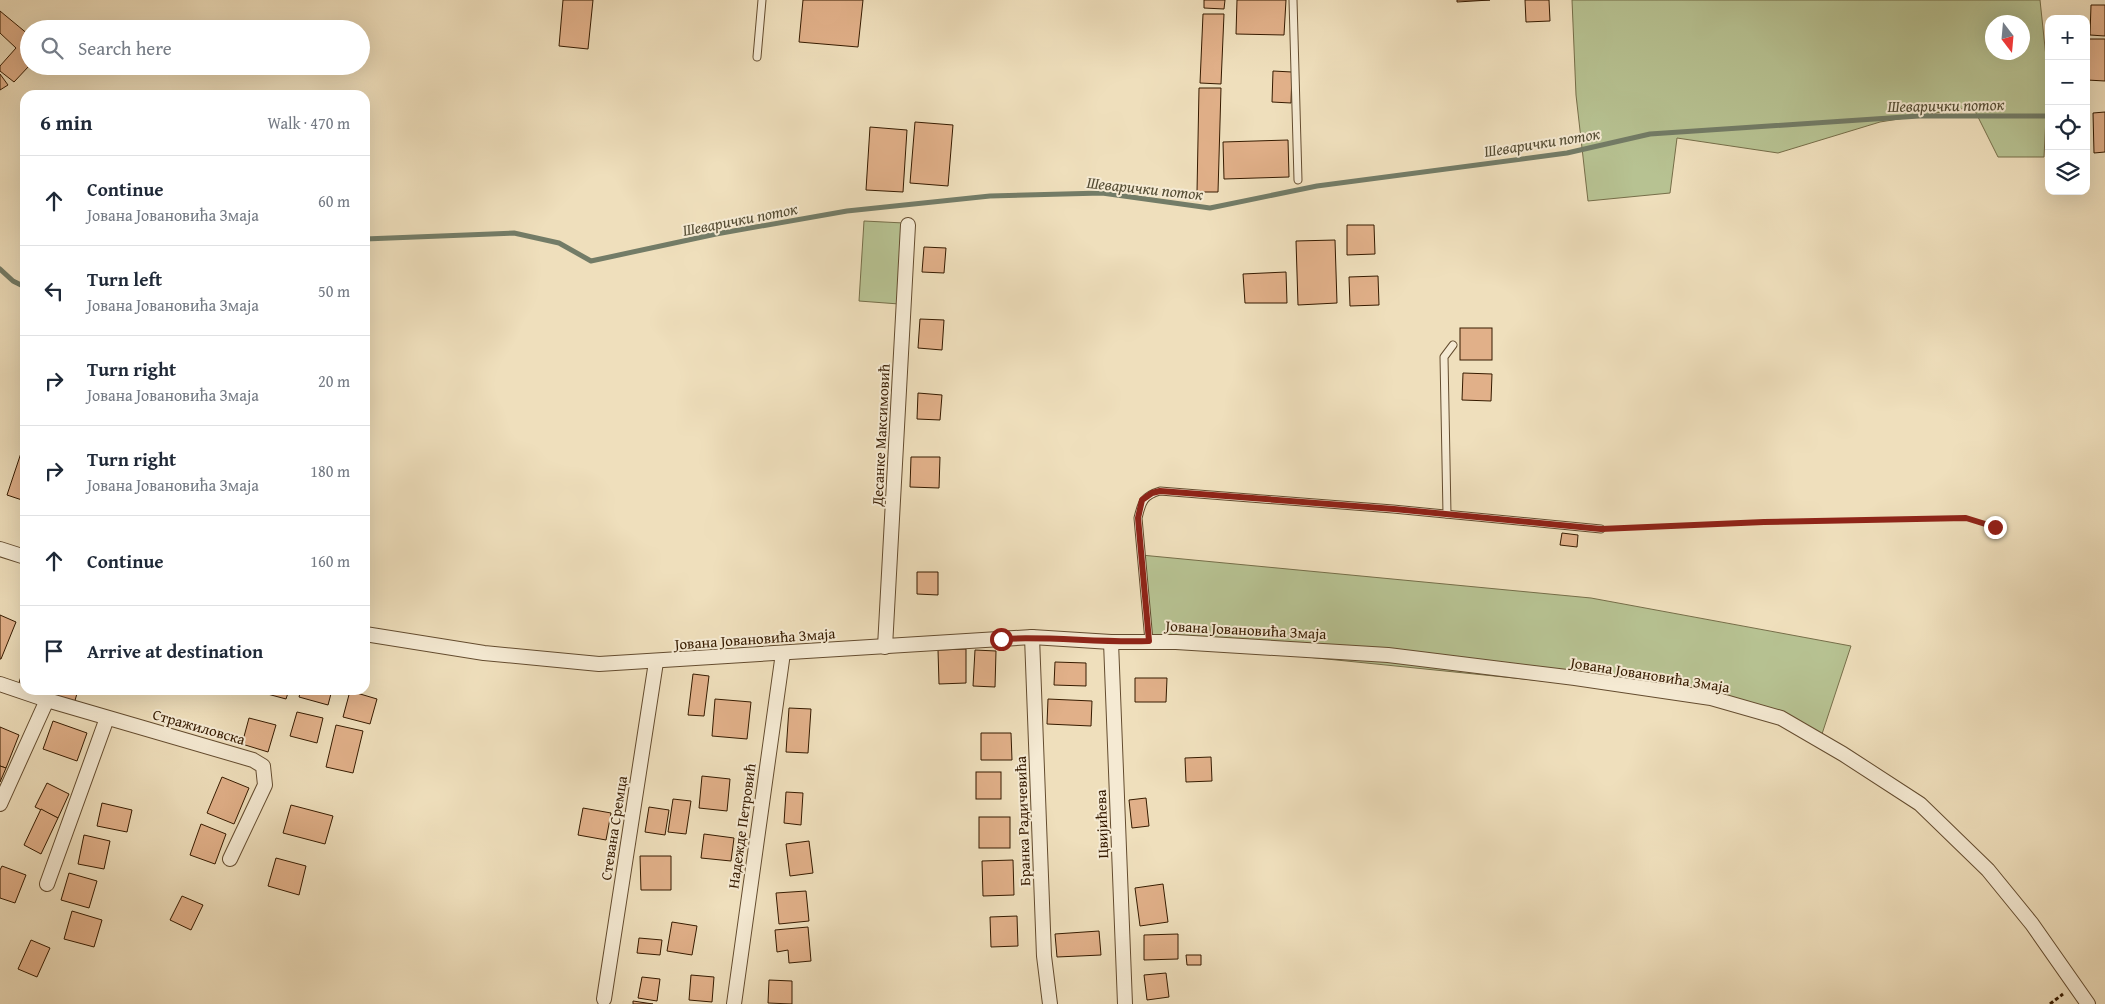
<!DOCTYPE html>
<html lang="en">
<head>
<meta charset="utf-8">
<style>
	:root { --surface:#fff; --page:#f6f6f7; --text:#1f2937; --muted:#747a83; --line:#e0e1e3 }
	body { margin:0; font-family:"Gentium Book Plus",serif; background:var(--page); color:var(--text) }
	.controls { position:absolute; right:15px; top:15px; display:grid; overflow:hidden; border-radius:10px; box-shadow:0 5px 20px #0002 }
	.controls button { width:45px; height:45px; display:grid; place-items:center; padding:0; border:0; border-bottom:1px solid var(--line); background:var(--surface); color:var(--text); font:25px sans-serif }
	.compass { position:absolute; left:1985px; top:15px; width:45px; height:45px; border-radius:50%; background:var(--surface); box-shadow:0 5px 20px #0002; rotate:164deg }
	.stop { position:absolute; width:15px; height:15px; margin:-11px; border:4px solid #8f2418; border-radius:50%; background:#fff }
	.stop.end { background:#8f2418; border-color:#fff; box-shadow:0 1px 5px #0008 }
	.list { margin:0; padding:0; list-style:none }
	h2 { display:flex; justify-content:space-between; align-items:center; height:65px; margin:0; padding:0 20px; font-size:21px }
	h2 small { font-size:16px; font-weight:400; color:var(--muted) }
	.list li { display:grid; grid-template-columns:32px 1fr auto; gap:15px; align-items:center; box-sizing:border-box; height:90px; padding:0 20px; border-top:1px solid var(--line) }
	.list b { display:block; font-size:19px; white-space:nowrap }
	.list p { margin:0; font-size:16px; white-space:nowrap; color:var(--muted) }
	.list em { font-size:16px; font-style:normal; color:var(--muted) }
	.icon { flex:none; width:28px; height:28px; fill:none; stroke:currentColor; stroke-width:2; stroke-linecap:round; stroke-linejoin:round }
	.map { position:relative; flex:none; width:2105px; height:1004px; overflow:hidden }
	.search { position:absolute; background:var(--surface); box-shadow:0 5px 20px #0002; left:20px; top:20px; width:350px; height:55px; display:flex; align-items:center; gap:12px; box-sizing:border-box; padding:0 18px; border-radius:28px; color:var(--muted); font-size:19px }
	.panel { position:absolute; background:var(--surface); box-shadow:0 5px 20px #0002; left:20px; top:90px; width:350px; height:605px; border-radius:15px }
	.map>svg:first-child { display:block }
	.green { fill:#b7c292; stroke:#766e49; fill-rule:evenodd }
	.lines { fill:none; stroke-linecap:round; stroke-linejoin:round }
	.stream { stroke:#737c67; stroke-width:5 }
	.building { fill:#e1b089; stroke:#361b00 }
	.lane-casing { stroke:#644c2f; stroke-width:9 }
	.street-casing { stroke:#644c2f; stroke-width:16 }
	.path { stroke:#361b00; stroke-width:3; stroke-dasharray:4 2.5; stroke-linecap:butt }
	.lane { stroke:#f5ead3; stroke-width:7 }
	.street { stroke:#f5ead3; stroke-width:14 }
	.route { stroke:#8f2418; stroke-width:6 }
	.labels { text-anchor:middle; stroke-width:4; stroke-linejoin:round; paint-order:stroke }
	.street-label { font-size:15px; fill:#361b00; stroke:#f5ead3 }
	.water-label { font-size:16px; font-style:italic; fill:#544c33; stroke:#f5ead3 }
</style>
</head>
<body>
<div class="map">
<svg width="2105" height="1004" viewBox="0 0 2105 1004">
	<rect width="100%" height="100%" fill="#efdfbc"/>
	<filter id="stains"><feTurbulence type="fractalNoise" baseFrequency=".004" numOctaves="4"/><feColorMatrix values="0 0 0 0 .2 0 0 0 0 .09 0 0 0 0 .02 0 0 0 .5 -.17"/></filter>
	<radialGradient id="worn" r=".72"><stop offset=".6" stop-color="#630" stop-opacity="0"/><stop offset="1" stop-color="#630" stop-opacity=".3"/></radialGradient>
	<g class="green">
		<path d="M1572,0h468l8,76 -4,81h-46l-25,-50 -93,15 -102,31 -101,-15 -7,55 -82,8 -12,-106zM1992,22h30v30h-30z"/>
		<path d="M864,221l40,2 -5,81 -40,-3z"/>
		<path d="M1141,555l450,43 260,48 -31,94 -109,-42 -562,-57z"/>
	</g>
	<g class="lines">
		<g class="stream">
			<path d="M365,239l149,-6 45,10 32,18 125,-27 131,-23 143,-15 112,-3 108,15 107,-22 250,-33 83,-19 269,-18h127"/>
			<path d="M0,269l13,12 12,6"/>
		</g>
	</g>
	<g class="building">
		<path d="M563,0h30l-5,49 -29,-3z"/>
		<path d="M803,0h60l-5,47 -59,-5z"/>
		<path d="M1204,0h21l-1,9 -20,-1z"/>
		<path d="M1237,0h49l-2,35 -48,-1z"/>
		<path d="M1457,0h33l-33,2z"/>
		<path d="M1525,0h24l1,21 -24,1z"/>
		<path d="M2091,5h14v31l-15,-1z"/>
		<path d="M0,11l29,24v31l-15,16 -14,-11v-5l16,-18 -16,-15z"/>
		<path d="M1203,14h21l-3,70 -21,-1z"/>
		<path d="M2088,39h17v42l-18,-1z"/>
		<path d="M1273,71l19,1 -1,31 -19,-1z"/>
		<path d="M0,74l8,11 -8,5z"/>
		<path d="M1199,88h22l-3,104h-21z"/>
		<path d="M2105,112v40l-11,1 -1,-40z"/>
		<path d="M915,122l38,3 -5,61 -38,-3z"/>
		<path d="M870,127l37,3 -4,62 -37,-2z"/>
		<path d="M1288,140l1,37 -65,2 -1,-37z"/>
		<path d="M1347,225h27l1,29 -28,1z"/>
		<path d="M1335,240l2,63 -39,2 -2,-64z"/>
		<path d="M924,247l22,1 -2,25 -22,-1z"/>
		<path d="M1286,272l1,31h-42l-2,-29z"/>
		<path d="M1378,276l1,29 -29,1 -1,-29z"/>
		<path d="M920,319l24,1 -2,30 -24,-2z"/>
		<rect x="1460" y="328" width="32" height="32"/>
		<path d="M1463,373l29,1 -1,27 -29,-1z"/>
		<path d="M918,393l24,2 -2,25 -23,-1z"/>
		<path d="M25,441v60l-18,-6z"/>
		<path d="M911,457h29l-1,31 -29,-1z"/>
		<path d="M1562,533l16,2 -1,12 -17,-2z"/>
		<path d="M917,572h21v23l-21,-1z"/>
		<path d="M0,615l16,7 -15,37h-1z"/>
		<path d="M966,649v34l-27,1 -1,-34z"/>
		<path d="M975,650l21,1 -1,36 -22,-1z"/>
		<path d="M1055,662l31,1v23l-32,-1z"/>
		<path d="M23,670l2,1v17l-7,-2z"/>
		<path d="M693,674l16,2 -5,40 -16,-1z"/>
		<path d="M1135,678h32l-1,24h-31z"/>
		<path d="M49,690h29l-4,14 -27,-9z"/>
		<path d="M261,690h28l-3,9 -26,-7z"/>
		<path d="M301,690h31l-4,15 -29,-8z"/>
		<path d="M350,691l27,8 -7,25 -27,-7z"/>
		<path d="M715,699l36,3 -4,37 -35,-3z"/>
		<path d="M1048,699l44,2 -1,25 -44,-2z"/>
		<path d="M789,708l22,1 -3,44 -22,-1z"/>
		<path d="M297,712l26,6 -6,25 -27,-7z"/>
		<path d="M249,718l27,7 -8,27 -26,-8z"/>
		<path d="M53,721l34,12 -10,28 -34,-12z"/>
		<path d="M336,725l27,6 -10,42 -27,-6z"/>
		<path d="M0,727l19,8 -13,33 -6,-2z"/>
		<path d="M981,733h30l1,27h-31z"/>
		<path d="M1211,757l1,24 -26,1 -1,-24z"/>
		<path d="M0,766l6,2 -6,14z"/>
		<rect x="976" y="772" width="25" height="27"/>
		<path d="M702,776l28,3 -3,32 -28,-3z"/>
		<path d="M222,777l27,11 -15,36 -27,-11z"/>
		<path d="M47,783l22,11 -11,24 -23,-11z"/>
		<path d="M786,792l17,1 -2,32 -17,-2z"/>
		<path d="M1146,798l3,28 -17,2 -3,-28z"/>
		<path d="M673,799l18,2 -5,33 -18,-2z"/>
		<path d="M102,803l30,7 -5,22 -30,-6z"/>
		<path d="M291,805l42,11 -8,28 -42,-11z"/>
		<path d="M649,807l20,3 -4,25 -20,-3z"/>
		<path d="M583,808l28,5 -5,27 -28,-5z"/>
		<path d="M41,809l17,9 -17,36 -17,-9z"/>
		<rect x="979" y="817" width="31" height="31"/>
		<path d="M201,824l25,10 -11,30 -25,-9z"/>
		<path d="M704,834l30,4 -3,23 -30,-3z"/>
		<path d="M84,835l26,6 -6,28 -26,-5z"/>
		<path d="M809,841l4,32 -23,3 -4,-32z"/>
		<path d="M640,856h31v34h-30z"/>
		<path d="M276,858l30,8 -7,29 -31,-9z"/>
		<path d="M1013,860l1,35 -31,1 -1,-35z"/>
		<path d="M2,866l24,9 -11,28 -15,-5v-28z"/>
		<path d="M69,873l28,8 -8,27 -28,-8z"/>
		<path d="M1163,884l5,38 -28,4 -5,-38z"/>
		<path d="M806,891l3,30 -30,3 -3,-31z"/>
		<path d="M182,896l21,9 -12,25 -21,-10z"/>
		<path d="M72,911l30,9 -8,27 -30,-8z"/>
		<path d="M1017,916l1,30 -27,1 -1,-30z"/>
		<path d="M672,922l25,4 -5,29 -25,-4z"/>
		<path d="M808,927l3,34 -22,2 -1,-13 -11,2 -2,-22z"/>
		<path d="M1099,931l2,24 -44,2 -2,-23z"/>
		<path d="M1178,934v25l-34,1v-25z"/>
		<path d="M639,938l23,2 -2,15 -23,-2z"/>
		<path d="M31,940l19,8 -13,29 -19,-8z"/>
		<path d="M1186,955h15v10h-14z"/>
		<path d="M1166,973l3,24 -22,3 -3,-25z"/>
		<path d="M691,975l23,2 -2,25 -23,-2z"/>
		<path d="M642,977l18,2 -3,22 -19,-3z"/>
		<path d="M769,980l23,1v23l-24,-1z"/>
		<path d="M633,1001l20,3h-20z"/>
	</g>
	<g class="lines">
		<defs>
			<g id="lane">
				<path d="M1293,0l5,180"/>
				<path d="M757,57l5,-57"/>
				<path d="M1447,514l-3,-157 9,-12"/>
				<path d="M1149,641l-11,-123c4,-16 5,-22 22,-27l233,18 208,20"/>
			</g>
			<g id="street">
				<path d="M0,549l25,8"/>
				<path d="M365,634l119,19 115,11 433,-27 79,5h65l212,13 187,23 136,20 70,20 62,36 77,50 68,66 44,54 56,80"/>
				<path d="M1032,637l12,319 6,48"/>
				<path d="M1111,642l14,362"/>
				<path d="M885,647l23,-422"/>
				<path d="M0,684l47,16 206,60 10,6 2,19 -35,74"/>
				<path d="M0,804l47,-104"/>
				<path d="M47,884l60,-166"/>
				<path d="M604,999l52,-337"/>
				<path d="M734,1004l49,-351"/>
			</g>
		</defs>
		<use href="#lane" class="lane-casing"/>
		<use href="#street" class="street-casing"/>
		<g class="path">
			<path d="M1611,529l152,-7 203,-4 29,9"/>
			<path d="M2050,1004l13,-10"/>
		</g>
		<use href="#lane" class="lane"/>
		<use href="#street" class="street"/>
	</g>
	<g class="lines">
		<path class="route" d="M1001,639c49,-3 98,4 148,2l-11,-123 4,-18 10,-7 8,-2 234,18 207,20 163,-7 202,-4 29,9"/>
	</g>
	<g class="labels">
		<g class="street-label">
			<text transform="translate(881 435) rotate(-87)" y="5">Десанке Максимовић</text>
			<text transform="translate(1246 630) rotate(3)" y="5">Јована Јовановића Змаја</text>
			<text transform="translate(755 639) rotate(-4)" y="5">Јована Јовановића Змаја</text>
			<text transform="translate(1650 675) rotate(9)" y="5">Јована Јовановића Змаја</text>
			<text transform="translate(199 727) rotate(16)" y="5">Стражиловска</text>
			<text transform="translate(1023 821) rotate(-92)" y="5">Бранка Радичевића</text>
			<text transform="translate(1102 824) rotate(-92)" y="5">Цвијићева</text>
			<text transform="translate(742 826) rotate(-82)" y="5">Надежде Петровић</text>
			<text transform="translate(614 828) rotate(-81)" y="5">Стевана Сремца</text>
		</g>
		<g class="water-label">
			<text transform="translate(1946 105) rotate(-1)" y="6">Шеварички поток</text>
			<text transform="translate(1542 142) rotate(-9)" y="6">Шеварички поток</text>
			<text transform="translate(1145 188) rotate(6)" y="6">Шеварички поток</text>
			<text transform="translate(740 219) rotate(-11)" y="6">Шеварички поток</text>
		</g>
	</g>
	<rect width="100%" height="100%" filter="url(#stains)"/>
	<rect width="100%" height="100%" fill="url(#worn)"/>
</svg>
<div class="controls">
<button>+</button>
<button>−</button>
<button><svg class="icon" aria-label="locate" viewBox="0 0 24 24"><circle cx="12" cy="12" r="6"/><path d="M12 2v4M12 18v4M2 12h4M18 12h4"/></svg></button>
<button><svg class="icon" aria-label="layers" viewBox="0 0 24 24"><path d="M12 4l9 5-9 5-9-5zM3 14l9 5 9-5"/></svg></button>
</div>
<svg class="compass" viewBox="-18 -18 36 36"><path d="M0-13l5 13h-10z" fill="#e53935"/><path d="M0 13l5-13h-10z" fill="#747a83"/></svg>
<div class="stop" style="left:1001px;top:639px"></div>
<div class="stop end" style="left:1995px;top:527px"></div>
<div class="search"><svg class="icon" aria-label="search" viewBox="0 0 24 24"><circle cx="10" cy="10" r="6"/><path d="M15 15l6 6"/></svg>Search here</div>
<section class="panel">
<h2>6 min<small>Walk · 470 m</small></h2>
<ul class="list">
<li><svg class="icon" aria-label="ahead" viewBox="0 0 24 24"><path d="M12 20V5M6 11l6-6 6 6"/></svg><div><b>Continue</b><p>Јована Јовановића Змаја</p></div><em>60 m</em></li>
<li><svg class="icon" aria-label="left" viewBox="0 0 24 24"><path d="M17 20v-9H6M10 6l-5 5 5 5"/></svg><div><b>Turn left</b><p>Јована Јовановића Змаја</p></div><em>50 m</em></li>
<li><svg class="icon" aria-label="right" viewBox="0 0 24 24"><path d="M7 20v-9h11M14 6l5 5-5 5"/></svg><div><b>Turn right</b><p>Јована Јовановића Змаја</p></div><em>20 m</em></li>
<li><svg class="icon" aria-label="right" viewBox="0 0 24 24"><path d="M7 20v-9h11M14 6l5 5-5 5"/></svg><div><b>Turn right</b><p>Јована Јовановића Змаја</p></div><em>180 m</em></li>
<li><svg class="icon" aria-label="ahead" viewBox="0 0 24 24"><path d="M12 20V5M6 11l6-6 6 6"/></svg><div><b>Continue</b></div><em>160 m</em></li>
<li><svg class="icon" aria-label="arrive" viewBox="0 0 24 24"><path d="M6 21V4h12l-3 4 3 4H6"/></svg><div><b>Arrive at destination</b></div></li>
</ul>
</section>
</div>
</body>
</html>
